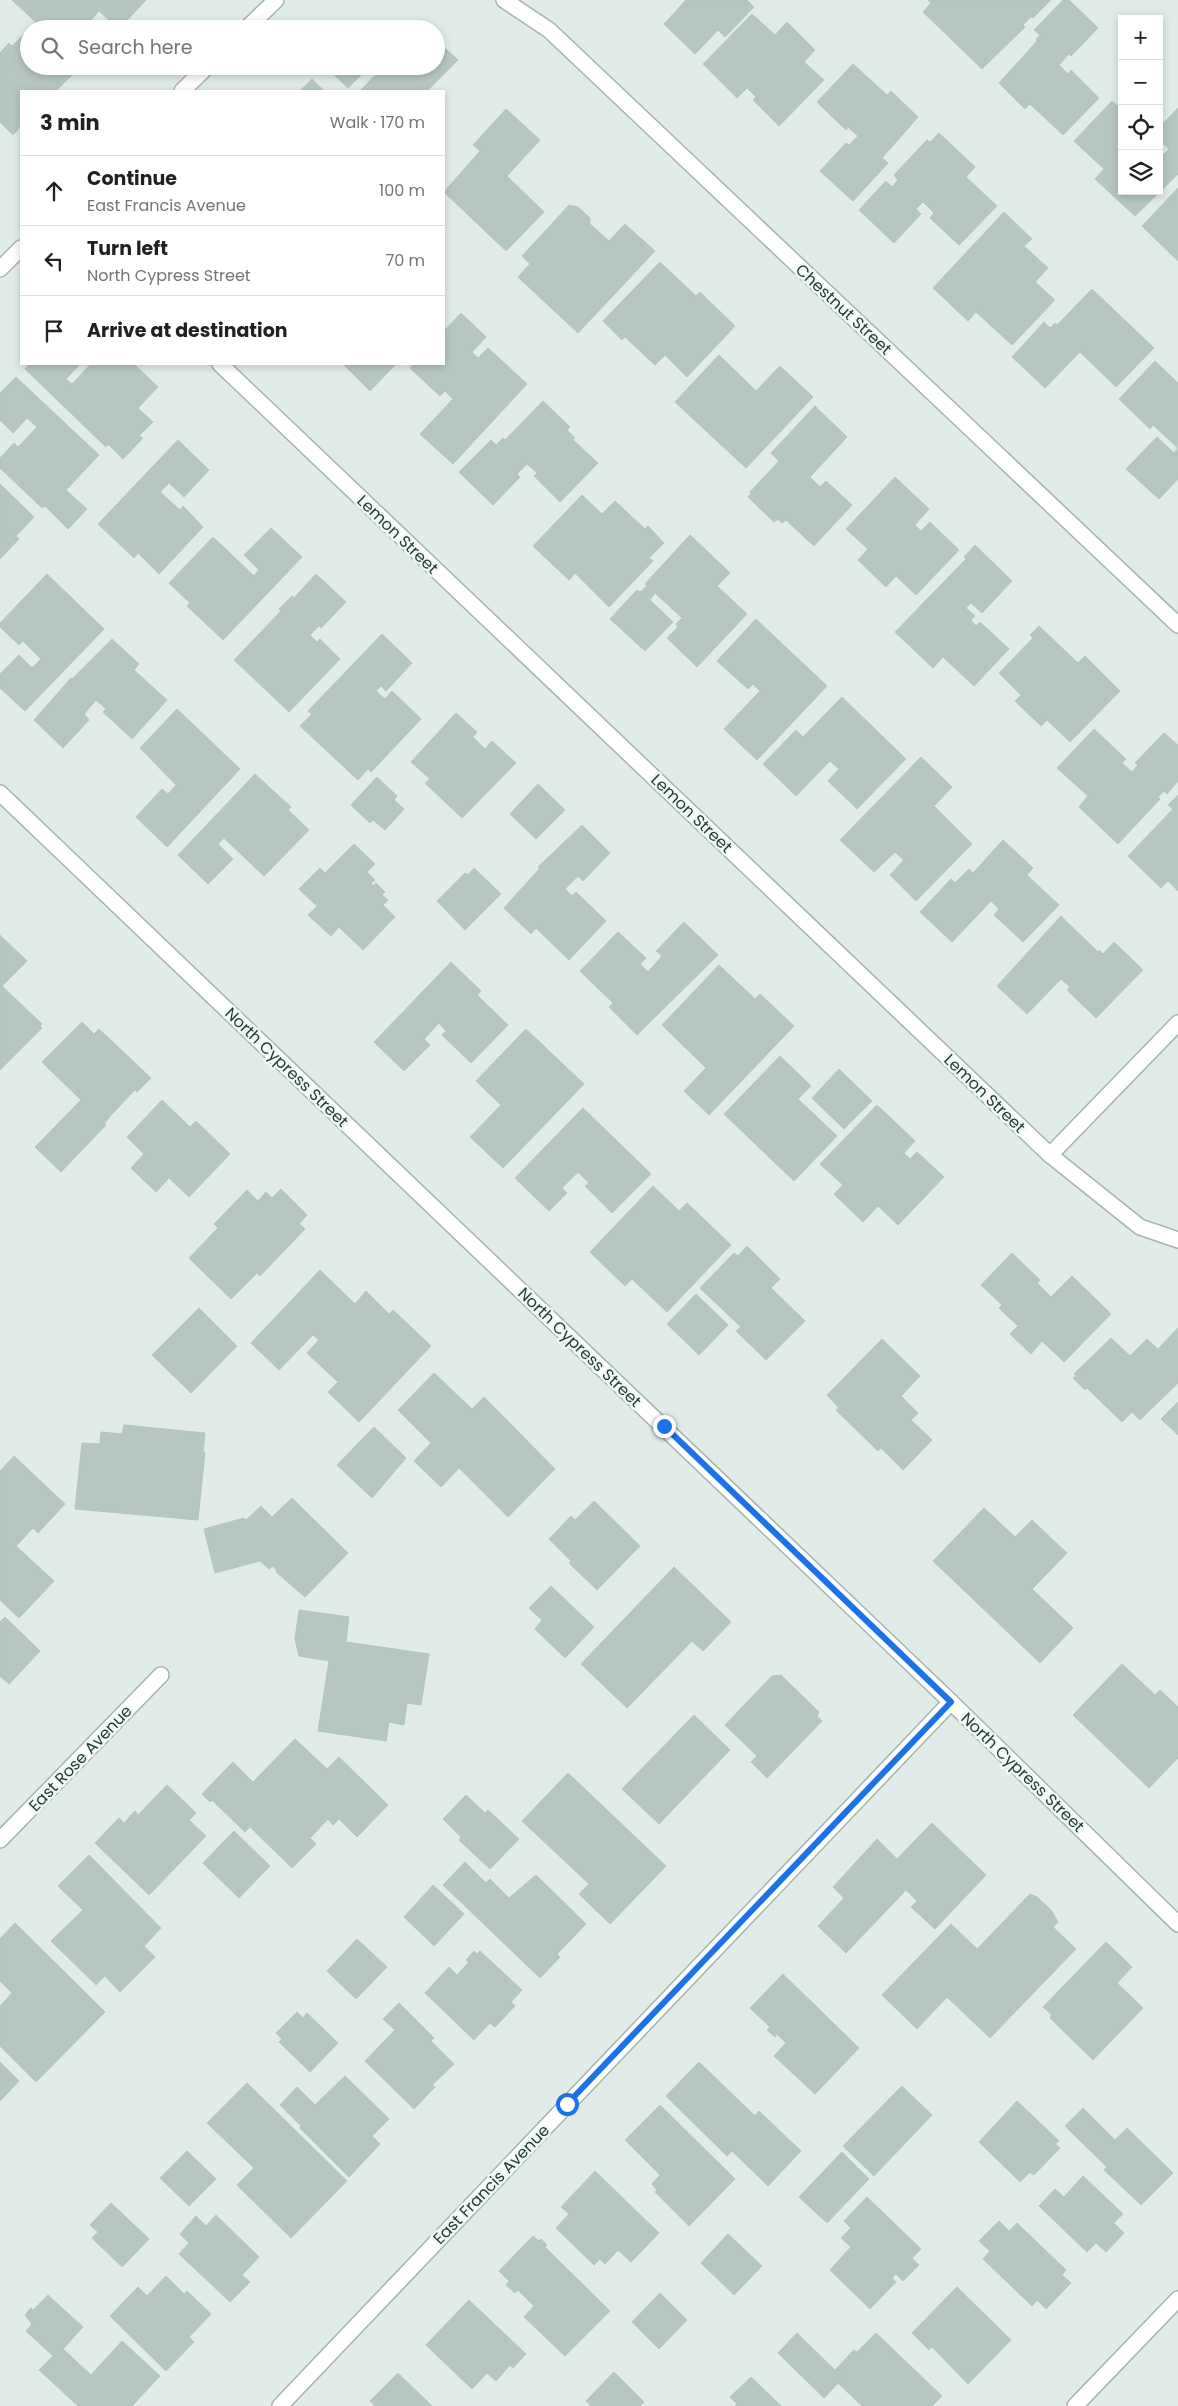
<!DOCTYPE html>
<html lang="en">
<head>
<meta charset="utf-8">
<style>
	:root { --surface:#fff; --page:#f6f6f6; --text:#202124; --muted:#757577; --line:#e0e0e0 }
	body { margin:0; font-family:Poppins,sans-serif; background:var(--page); color:var(--text) }
	.controls { position:absolute; right:15px; top:15px; display:grid; overflow:hidden; border-radius:0px; box-shadow:0 2px 8px #0003 }
	.controls button { width:45px; height:45px; display:grid; place-items:center; padding:0; border:0; border-bottom:1px solid var(--line); background:var(--surface); color:var(--text); font:25px sans-serif }
	.stop { position:absolute; width:15px; height:15px; margin:-11px; border:4px solid #1a73e8; border-radius:50%; background:#fff }
	.stop.end { background:#1a73e8; border-color:#fff; box-shadow:0 1px 5px #0008 }
	.list { margin:0; padding:0; list-style:none }
	h2 { display:flex; justify-content:space-between; align-items:center; height:65px; margin:0; padding:0 20px; font-size:21px }
	h2 small { font-size:16px; font-weight:400; color:var(--muted) }
	.list li { display:grid; grid-template-columns:32px 1fr auto; gap:15px; align-items:center; box-sizing:border-box; height:70px; padding:0 20px; border-top:1px solid var(--line) }
	.list b { display:block; font-size:19px; white-space:nowrap }
	.list p { margin:0; font-size:16px; white-space:nowrap; color:var(--muted) }
	.list em { font-size:16px; font-style:normal; color:var(--muted) }
	.icon { flex:none; width:28px; height:28px; fill:none; stroke:currentColor; stroke-width:2; stroke-linecap:round; stroke-linejoin:round }
	.map { position:relative; flex:none; width:1178px; height:2406px; overflow:hidden }
	.search { position:absolute; background:var(--surface); box-shadow:0 2px 8px #0003; left:20px; top:20px; width:425px; height:55px; display:flex; align-items:center; gap:12px; box-sizing:border-box; padding:0 18px; border-radius:28px; color:var(--muted); font-size:19px }
	.panel { position:absolute; background:var(--surface); box-shadow:0 2px 8px #0003; left:20px; top:90px; width:425px; height:275px; border-radius:0px }
	.map>svg:first-child { display:block }
	.building { fill:#b6c7c1; stroke:#b3c6bf }
	.lines { fill:none; stroke-linecap:round; stroke-linejoin:round }
	.minor-casing { stroke:#a4b4af; stroke-width:18 }
	.minor { stroke:#fff; stroke-width:15 }
	.route { stroke:#1a73e8; stroke-width:6 }
	.labels { text-anchor:middle; stroke-width:5; stroke-linejoin:round; paint-order:stroke }
	.street-label { font-size:16px; fill:#213d37; stroke:#f2f8f5 }
</style>
</head>
<body>
<div class="map">
<svg width="1178" height="2406" viewBox="0 0 1178 2406">
	<rect width="100%" height="100%" fill="#e1ece8"/>
	<g class="building">
		<path d="M12,0h134l-27,29 -20,-18 -9,10 9,8h-56z"/>
		<path d="M686,0h61l7,7 -29,30 -7,-7 -23,24 -31,-30z"/>
		<path d="M928,0h123l-18,18 -2,-1 -8,8 2,2 -43,42 -59,-57 8,-9z"/>
		<path d="M1063,0h6l29,28 -27,28 -2,-2 -10,11 9,9 3,-4 28,28 -36,37 -33,-31 -5,5 -26,-26 38,-42 -1,-1 4,-5 -6,-5z"/>
		<path d="M752,14l23,21 12,-13 28,28 -11,12 20,18 -45,46 -26,-26 3,-3 -9,-9 -10,10 -34,-34z"/>
		<path d="M417,21l8,8h-15z"/>
		<path d="M29,29v37h39l7,6 -19,19h-35v35l-8,9 -13,-13v-69l9,-10 3,3z"/>
		<path d="M436,40l22,20 -31,31h-67l24,-25h52z"/>
		<path d="M853,64l34,31 4,-4 27,26 -36,41 6,5 -35,38 -33,-30 26,-28 3,2 9,-9 -10,-9 -2,3 -29,-28z"/>
		<path d="M325,66h45l-22,22z"/>
		<path d="M312,79l12,12h-24z"/>
		<path d="M1112,101l10,9v81h37v-36l2,2 8,-8 -10,-9v-12l19,-20v66l-43,42 -40,-37 9,-10 -30,-28z"/>
		<path d="M506,109l34,31 -33,36 37,36 -38,39 -62,-59 36,-41 -7,-6z"/>
		<path d="M939,133l36,34 -9,10 31,29 -38,39 -29,-27 4,-5 -11,-11 -7,7 5,5 -27,29 -35,-33 27,-29 6,6 6,-7 -4,-5 33,-35 3,2z"/>
		<path d="M1178,188v73l-36,-35z"/>
		<path d="M569,205l9,2 12,11v6l19,17 16,-17 30,27 -77,82 -60,-56 12,-13 -8,-8z"/>
		<path d="M1004,212l28,27 -8,7 24,22 -13,14 20,18 -43,45 -36,-33 -8,9 -35,-33z"/>
		<path d="M660,262l36,34 4,-4 35,34 -48,51 -22,-22 -10,10 -30,-28 -3,3 -19,-19z"/>
		<path d="M1092,289l62,59 -38,39 -36,-35 -35,36 -33,-31 32,-35 6,6 5,-5 2,2z"/>
		<path d="M461,313l25,24 -14,15 6,6 10,-10 39,36 -74,80 -33,-30 33,-35 -8,-8 -5,5 -30,-28 4,-4h30v-33z"/>
		<path d="M719,355l37,36 24,-25 33,31 -67,71 -71,-66z"/>
		<path d="M1155,361l23,22v65l-25,-23 -3,4 -31,-30z"/>
		<path d="M30,364h50l-14,15 6,5 19,-20h43l24,23 -20,21 15,14 -14,14 4,2 -20,21 -15,-15 -2,3 -81,-78z"/>
		<path d="M343,364h53l-26,27z"/>
		<path d="M16,377l83,78 -33,35 21,19 -19,20 -23,-23 -3,2 -42,-40v-10l14,-15 4,4 19,-20 -10,-9 -14,15 -13,-13v-27z"/>
		<path d="M543,401l27,26 -3,3 8,8 -2,2 25,23 -38,39 -26,-26 3,-3 -10,-9 -10,10 3,3 -27,28 -34,-33 32,-32 5,5 7,-7 2,2z"/>
		<path d="M815,406l32,31 -37,40 10,10 6,-6 26,24 -38,41 -28,-26 -4,3 -4,-4 -4,3 -26,-25 3,-3 -1,-2 29,-31 -8,-8z"/>
		<path d="M1157,437l17,16 4,-5v31l-19,20 -33,-30z"/>
		<path d="M178,440l31,30 -25,27 -15,-14 -9,9 20,18 3,-4 20,21 -44,47 -21,-21 -4,5 -36,-34z"/>
		<path d="M895,477l34,32 -14,16 6,6 9,-9 29,28 -43,45 -20,-19 -10,11 -28,-27 10,-11 -22,-20z"/>
		<path d="M0,484l34,33 -18,19 3,3 -19,20z"/>
		<path d="M582,495l20,19 13,-13 30,28 3,-3 16,17 -15,15 4,3 -44,46 -34,-34 -6,7 -36,-34z"/>
		<path d="M271,528l31,29 -79,83 -36,-34 3,-3 -21,-20 44,-46 41,39 5,-6 -15,-15z"/>
		<path d="M690,535l40,38 -13,13 30,28 -50,53 -30,-29 11,-11 -2,-3 6,-6 -27,-25 -5,7 23,22 -28,29 -35,-32 27,-29 3,2 7,-6 -2,-2z"/>
		<path d="M975,545l37,36 -30,32 -11,-10 -5,5 9,8 -4,4 5,6 4,-4 29,27 -35,37 -31,-29 -10,11 -38,-36 71,-73 -2,-2z"/>
		<path d="M47,574l57,55 -79,82 -25,-23v-14l19,-19 13,13 9,-9 -18,-18 -4,4 -19,-18v-4z"/>
		<path d="M316,574l30,28 -25,26 -2,-2 -9,9 7,7 3,-3 20,20 -51,53 -55,-52 47,-49 -2,-2 13,-13 2,2z"/>
		<path d="M756,619l71,67 -70,74 -33,-31 36,-38 -7,-7 -5,5 -31,-28z"/>
		<path d="M1039,626l39,37 7,-7 35,35 -50,51 -23,-22 -6,6 -26,-25 6,-6 -22,-22 34,-35 -3,-3z"/>
		<path d="M382,634l30,29 -26,28 -5,-5 -5,5 9,8 7,-8 29,28 -50,53 -3,-3 -10,11 -58,-54 12,-12 -4,-3z"/>
		<path d="M112,639l27,25 -5,6 33,30 -35,39 -29,-27 3,-3 -10,-9 -12,14 5,6 -26,28 -29,-28 37,-42 1,1z"/>
		<path d="M842,697l64,62 -49,50 -29,-28 11,-12 -9,-8 -34,35 -33,-32 33,-34 7,7z"/>
		<path d="M177,709l63,60 -73,78 -31,-30 26,-28 6,5 8,-9 -36,-37z"/>
		<path d="M456,713l21,19 -4,5 12,12 7,-8 24,22 -54,55 -37,-35 5,-4 -19,-17z"/>
		<path d="M1094,729l32,30 -4,4 10,9 6,-7 -3,-2 29,-30 14,12v36l-11,13 -3,-3 -6,6 2,2 -42,45 -39,-37 9,-11 -31,-28z"/>
		<path d="M921,757l31,30 -18,19 38,38 -56,57 -26,-26 14,-15 -9,-8 -21,20 -34,-32z"/>
		<path d="M255,774l36,33 -3,3 21,20 -45,46 -40,-38 -6,6 15,15 -25,25 -30,-29z"/>
		<path d="M377,777l20,19 -3,4 10,9 -19,21 -12,-10 -3,3 -19,-18z"/>
		<path d="M538,784l27,26 -29,29 -26,-25z"/>
		<path d="M1178,795v96l-10,-10 -7,7 -33,-32 45,-47 -5,-4z"/>
		<path d="M582,825l28,28 -27,28 -5,-5 -13,13 7,7 4,-4 30,29 -37,39 -33,-32 -5,6 -27,-26 36,-40 -2,-1z"/>
		<path d="M1003,840l30,28 -6,7 32,30 -36,37 -29,-27 5,-6 -8,-8 -39,41 -32,-30 31,-33 4,4 14,-14 4,4z"/>
		<path d="M354,844l21,20 -8,8 8,8 -4,3 2,3 3,-3 9,9 -3,3 6,5 -5,5 12,12 -32,33 -24,-23 -8,9 -23,-21 9,-9 -18,-17 21,-21 5,5z"/>
		<path d="M474,868l27,26 -36,36 -28,-29 28,-28 3,2z"/>
		<path d="M1061,916l37,36 1,-2 4,4 11,-12 29,28 -47,48 -29,-28 3,-3 -9,-8 -34,35 -30,-28z"/>
		<path d="M684,922l34,33 -81,80 -28,-28 4,-4 -33,-32 38,-39 28,26 -6,6 8,8 14,-16 -6,-5z"/>
		<path d="M0,935l27,26 -25,25 40,38 -2,2 2,2 -42,42z"/>
		<path d="M451,962l30,29 -4,4 31,30 -37,38 -29,-28 4,-4 -7,-8 -15,16 6,6 -26,26 -30,-29z"/>
		<path d="M719,965l36,34 5,-5 34,32 -85,89 -25,-24 22,-23 -44,-43z"/>
		<path d="M82,1022l12,12 5,-5 52,49 -14,14 -2,-2 -23,24 -8,10 2,1 -45,47 -26,-25 46,-47 -39,-38z"/>
		<path d="M526,1029l58,55 -81,84 -33,-31 31,-32 -25,-24z"/>
		<path d="M780,1056l31,30 -13,13 39,37 -43,45 -70,-67z"/>
		<path d="M839,1069l33,32 -28,28 -32,-31z"/>
		<path d="M162,1100l28,27 6,-6 34,33 -41,43 -20,-19 -13,14 -25,-24 13,-14 -17,-17z"/>
		<path d="M877,1105l38,36 -11,12 6,6 7,-7 27,25 -46,48 -20,-19 -15,16 -29,-28 9,-9 -23,-21z"/>
		<path d="M583,1108l68,66 -39,39 -27,-27 4,-3 -11,-11 -16,16 5,5 -18,18 -34,-33z"/>
		<path d="M653,1186l26,25 8,-8 44,42 -64,67 -35,-33 -7,7 -35,-34z"/>
		<path d="M281,1189l26,26 -8,9 6,5 -45,47 -3,-3 -26,26 -42,-41 29,-30 -4,-4 33,-34 11,11 8,-9 6,6z"/>
		<path d="M747,1246l33,33 -9,9 34,33 -39,39 -30,-29 5,-4 -41,-39 34,-35 4,3z"/>
		<path d="M1012,1253l28,27 -3,3 14,14 21,-21 39,38 -47,48 -22,-21 -11,13 -21,-20 8,-8 -19,-18 3,-3 -21,-20z"/>
		<path d="M320,1270l35,34 11,-13 23,23 4,-4 38,36 -72,76 -31,-30 10,-10 -31,-29 12,-13 -6,-5 -34,35 -28,-27z"/>
		<path d="M696,1294l32,31 -29,30 -32,-31z"/>
		<path d="M199,1308l38,38 -46,47 -39,-38z"/>
		<path d="M1178,1328v55l-38,37 -8,-8 -10,10 -35,-34 -2,2 -12,-12 3,-2 -2,-2 37,-36 19,18 17,-17 11,10z"/>
		<path d="M882,1339l38,37 -19,20 17,17 -7,7 21,20 -29,30 -22,-22 -3,3 -42,-41 3,-2 -12,-13z"/>
		<path d="M434,1373l38,36 12,-12 71,72 -47,48 -49,-49 -18,19 -27,-26 17,-18 -33,-33z"/>
		<path d="M1178,1402v33l-17,-16z"/>
		<path d="M124,1425l81,8 -2,19h2l-7,68 -123,-11 7,-66 18,1 1,-12 21,2z"/>
		<path d="M374,1427l32,31 -34,40 -35,-33z"/>
		<path d="M14,1456l51,48 -27,29 -5,-5 -17,18 38,35 -35,37 -19,-18v-129z"/>
		<path d="M292,1498l56,55 -43,44 -29,-25 1,-1 -4,-5 -4,3 -9,-8 -45,12 -11,-44 40,-11 2,2 15,-14 11,11z"/>
		<path d="M594,1501l46,45 -43,44 -28,-27 2,-2 -22,-22 22,-23 4,4z"/>
		<path d="M984,1508l31,29 17,-17 35,33 -35,36 41,39 -33,35 -107,-102z"/>
		<path d="M674,1567l57,55 -28,29 -11,-10 -65,67 -46,-44z"/>
		<path d="M551,1586l43,41 -29,31 -30,-29 7,-9 -13,-12z"/>
		<path d="M299,1610l50,7 -3,25 83,12 -8,51 -14,-2 -3,22 -15,-3 -3,19 -68,-10 11,-70 -30,-5 -4,-17z"/>
		<path d="M5,1617l35,34 -31,33 -9,-8v-54z"/>
		<path d="M1122,1664l33,31 5,-5 18,17v51l-29,30 -76,-73z"/>
		<path d="M781,1675l38,37 -2,4 5,5 -55,57 -16,-16 6,-6 -32,-31 47,-49z"/>
		<path d="M694,1715l36,35 -71,74 -37,-35z"/>
		<path d="M295,1739l32,30 12,-12 49,48 -31,32 -18,-18 -6,6 -5,-6 -18,19 6,6 -24,24 -42,-41 -5,5 -33,-32 -2,2 -8,-8 31,-32 20,20z"/>
		<path d="M568,1773l98,93 -56,58 -31,-30 10,-10 -67,-63z"/>
		<path d="M167,1785l29,28 -7,7 17,16 -57,59 -54,-52 24,-25 5,5 11,-12 3,4z"/>
		<path d="M466,1795l19,18 3,-3 31,29 -29,30 -31,-29 2,-3 -18,-18z"/>
		<path d="M932,1823l54,52 -51,54 -24,-22 6,-6 -11,-11 -60,63 -28,-27 26,-28 -11,-11 44,-48 20,20z"/>
		<path d="M234,1831l36,35 -31,32 -36,-35z"/>
		<path d="M89,1855l72,73 -17,18 11,11 -35,35 -15,-16 -9,9 -45,-44 32,-31 -25,-24z"/>
		<path d="M465,1862l21,21 4,-4 19,19 27,-23 50,49 -29,30 3,3 -20,21 -97,-93z"/>
		<path d="M433,1885l31,29 -30,32 -30,-29z"/>
		<path d="M1030,1894l7,3 14,13 7,12 -5,5 23,22 -86,89 -43,-41 -30,32 -35,-34 69,-71 26,25z"/>
		<path d="M15,1923l90,89 -69,70 -36,-36v-40l12,-13 -12,-12v-42z"/>
		<path d="M357,1939l30,28 -31,32 -29,-28z"/>
		<path d="M1106,1942l26,25 -15,16 26,25 -50,52 -43,-42 2,-3 -9,-8z"/>
		<path d="M474,1951l3,3 3,-3 42,39 -11,12 4,4 -20,21 -5,-4 -16,17 -49,-47 24,-26 8,8 12,-13 -3,-2z"/>
		<path d="M783,1974l76,74 -44,46 -41,-38 12,-13 -9,-9 -2,3 -8,-7 3,-3 -20,-19z"/>
		<path d="M399,2003l35,35 -3,3 23,23 -22,21 3,2 -21,22 -49,-48 30,-31 -12,-11z"/>
		<path d="M297,2012l6,6 4,-5 31,30 -28,29 -31,-30 3,-3 -6,-6z"/>
		<path d="M0,2062l19,19 -19,20z"/>
		<path d="M699,2062l56,54 4,-5 42,40 -33,35 -36,-35 -5,5 -61,-60z"/>
		<path d="M345,2076l44,43 -17,17 8,8 -31,33 -49,-49 1,-2 -21,-21 17,-18 18,18z"/>
		<path d="M247,2083l100,98 -56,57 -54,-53 17,-17 -47,-45z"/>
		<path d="M902,2086l30,29 -58,61 -31,-30z"/>
		<path d="M1017,2101l42,40 -4,3 5,4 -26,27 -4,-3 -10,10 -41,-40z"/>
		<path d="M660,2105l75,74 -46,47 -34,-34 2,-2 -5,-6 8,-9 -35,-35z"/>
		<path d="M1083,2108l32,32 12,-12 46,45 -32,32 -37,-35 3,-3 -42,-41z"/>
		<path d="M187,2151l29,28 -27,27 -29,-28z"/>
		<path d="M842,2152l27,27 -42,44 -28,-26z"/>
		<path d="M595,2171l64,62 -28,29 -13,-12 -13,14 -5,-5 -6,6 -38,-37 13,-14 -8,-7z"/>
		<path d="M1083,2176l40,38 -9,9 10,10 -18,19 -10,-9 -9,9 -48,-46 16,-17 9,8z"/>
		<path d="M867,2197l54,52 -9,9 7,7 -16,16 -7,-7 -4,4 4,4 -26,27 -40,-39 21,-23 -10,-9 10,-10 -7,-7z"/>
		<path d="M111,2203l38,36 -27,28 -30,-29 6,-6 -8,-7z"/>
		<path d="M216,2215l43,42 -17,18 8,7 -20,20 -51,-48 10,-11 -9,-9 16,-18 10,10z"/>
		<path d="M999,2221l10,10 8,-8 49,47 -4,5 9,8 -25,26 -9,-9 -5,6 -49,-47 7,-8 -11,-10z"/>
		<path d="M728,2234l34,32 -28,29 -33,-32z"/>
		<path d="M533,2236l6,5 2,-2 6,6 -2,2 65,64 -45,45 -41,-39 10,-11 -16,-16 -3,3 -9,-8 3,-4 -10,-10z"/>
		<path d="M166,2276l18,18 3,-3 24,23 -22,23 5,5 -28,29 -56,-55 28,-29 9,9z"/>
		<path d="M957,2287l54,53 -43,44 -36,-37 -3,3 -17,-17z"/>
		<path d="M660,2293l27,27 -28,29 -27,-27z"/>
		<path d="M48,2295l35,32 -20,22 28,26 31,-34 38,35 -28,30h-54l-39,-36 14,-14 -27,-25 6,-7 -7,-9 6,-7 2,2z"/>
		<path d="M469,2300l57,54 -13,14 -3,-3 -14,16 -9,-8 -15,16 -46,-44z"/>
		<path d="M797,2333l46,45 -19,20 -46,-45z"/>
		<path d="M876,2333l66,63 -10,10h-70l-24,-23 5,-5 -8,-8 19,-20 3,2z"/>
		<path d="M614,2372l30,30 -4,4h-49l-5,-5z"/>
		<path d="M398,2373l34,33h-57l-5,-5z"/>
		<path d="M751,2377l30,29h-46l2,-2 -7,-7z"/>
	</g>
	<g class="lines">
		<defs>
			<g id="minor">
				<path d="M504,0l45,30 629,595"/>
				<path d="M246,29l30,-29"/>
				<path d="M182,91l26,-25"/>
				<path d="M0,269l21,-21"/>
				<path d="M220,364l830,791 90,72 38,13"/>
				<path d="M0,793l951,909 227,222"/>
				<path d="M1050,1155l128,-132"/>
				<path d="M0,1840l161,-165"/>
				<path d="M280,2406l671,-704"/>
				<path d="M1075,2406l103,-107"/>
			</g>
		</defs>
		<use href="#minor" class="minor-casing"/>
		<use href="#minor" class="minor"/>
	</g>
	<g class="lines">
		<path class="route" d="M567,2104l384,-402 -287,-276"/>
	</g>
	<g class="labels">
		<g class="street-label">
			<text transform="translate(844 309) rotate(43)" y="6">Chestnut Street</text>
			<text transform="translate(398 534) rotate(44)" y="6">Lemon Street</text>
			<text transform="translate(692 813) rotate(44)" y="6">Lemon Street</text>
			<text transform="translate(287 1067) rotate(44)" y="6">North Cypress Street</text>
			<text transform="translate(985 1093) rotate(44)" y="6">Lemon Street</text>
			<text transform="translate(580 1347) rotate(44)" y="6">North Cypress Street</text>
			<text transform="translate(80 1758) rotate(-46)" y="6">East Rose Avenue</text>
			<text transform="translate(1023 1772) rotate(44)" y="6">North Cypress Street</text>
			<text transform="translate(491 2184) rotate(-46)" y="6">East Francis Avenue</text>
		</g>
	</g>
</svg>
<div class="controls">
<button>+</button>
<button>−</button>
<button><svg class="icon" aria-label="locate" viewBox="0 0 24 24"><circle cx="12" cy="12" r="6"/><path d="M12 2v4M12 18v4M2 12h4M18 12h4"/></svg></button>
<button><svg class="icon" aria-label="layers" viewBox="0 0 24 24"><path d="M12 4l9 5-9 5-9-5zM3 14l9 5 9-5"/></svg></button>
</div>
<div class="stop" style="left:567px;top:2104px"></div>
<div class="stop end" style="left:664px;top:1426px"></div>
<div class="search"><svg class="icon" aria-label="search" viewBox="0 0 24 24"><circle cx="10" cy="10" r="6"/><path d="M15 15l6 6"/></svg>Search here</div>
<section class="panel">
<h2>3 min<small>Walk · 170 m</small></h2>
<ul class="list">
<li><svg class="icon" aria-label="ahead" viewBox="0 0 24 24"><path d="M12 20V5M6 11l6-6 6 6"/></svg><div><b>Continue</b><p>East Francis Avenue</p></div><em>100 m</em></li>
<li><svg class="icon" aria-label="left" viewBox="0 0 24 24"><path d="M17 20v-9H6M10 6l-5 5 5 5"/></svg><div><b>Turn left</b><p>North Cypress Street</p></div><em>70 m</em></li>
<li><svg class="icon" aria-label="arrive" viewBox="0 0 24 24"><path d="M6 21V4h12l-3 4 3 4H6"/></svg><div><b>Arrive at destination</b></div></li>
</ul>
</section>
</div>
</body>
</html>
